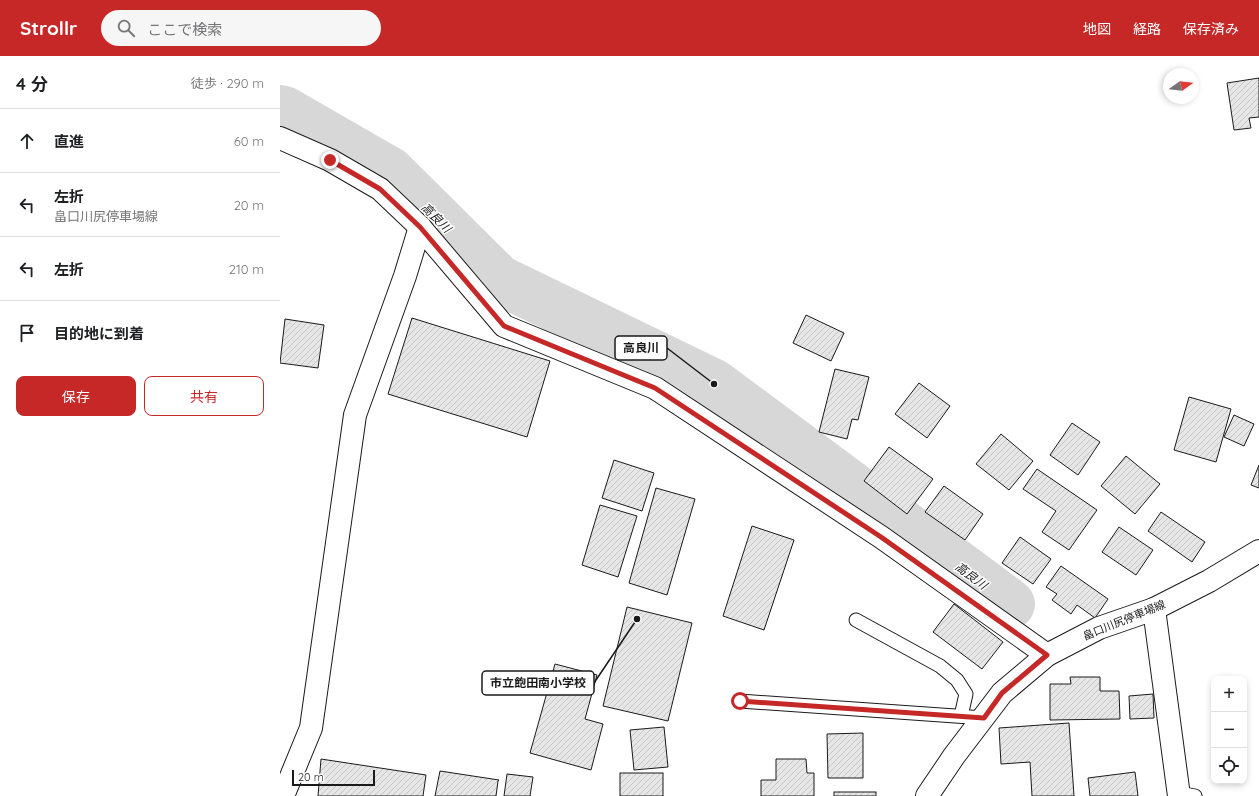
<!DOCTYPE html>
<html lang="ja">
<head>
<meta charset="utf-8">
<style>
	:root { --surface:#fff; --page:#f6f6f6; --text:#202124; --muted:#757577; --line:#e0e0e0; --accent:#c62828 }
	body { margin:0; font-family:Quicksand,"Noto Sans JP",sans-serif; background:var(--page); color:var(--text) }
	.controls { position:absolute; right:12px; bottom:12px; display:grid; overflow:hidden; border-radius:8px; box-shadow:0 2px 6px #0003 }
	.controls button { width:36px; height:36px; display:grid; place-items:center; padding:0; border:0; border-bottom:1px solid var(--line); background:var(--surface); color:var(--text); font:20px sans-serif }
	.compass { position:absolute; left:883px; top:12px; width:36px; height:36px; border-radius:50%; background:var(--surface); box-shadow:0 2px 6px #0003; rotate:75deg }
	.scale { position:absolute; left:12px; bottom:10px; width:83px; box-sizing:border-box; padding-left:4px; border:2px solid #1a1a1a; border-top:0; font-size:11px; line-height:14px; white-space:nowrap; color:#1a1a1a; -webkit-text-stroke:3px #fff; paint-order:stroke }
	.stop { position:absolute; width:12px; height:12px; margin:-9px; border:3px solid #c62828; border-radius:50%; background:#fff }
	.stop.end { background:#c62828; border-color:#fff; box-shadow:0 1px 4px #0008 }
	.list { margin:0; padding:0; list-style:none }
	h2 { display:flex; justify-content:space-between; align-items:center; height:52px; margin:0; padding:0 16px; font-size:17px }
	h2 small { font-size:13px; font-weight:400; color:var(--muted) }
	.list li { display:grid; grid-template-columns:26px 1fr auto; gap:12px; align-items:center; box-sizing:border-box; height:64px; padding:0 16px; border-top:1px solid var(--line) }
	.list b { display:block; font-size:15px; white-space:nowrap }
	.list p { margin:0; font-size:13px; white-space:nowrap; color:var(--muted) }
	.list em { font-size:13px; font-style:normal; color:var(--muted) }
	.actions { display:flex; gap:8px; padding:12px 16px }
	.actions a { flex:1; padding:9px 0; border:1px solid var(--accent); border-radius:8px; text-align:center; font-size:14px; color:var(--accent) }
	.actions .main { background:var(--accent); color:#fff }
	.icon { flex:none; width:22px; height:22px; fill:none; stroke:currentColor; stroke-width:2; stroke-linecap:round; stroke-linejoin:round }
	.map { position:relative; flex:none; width:979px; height:740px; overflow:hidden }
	header { display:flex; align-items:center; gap:24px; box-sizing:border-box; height:56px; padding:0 20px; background:var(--accent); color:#fff }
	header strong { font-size:19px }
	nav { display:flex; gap:22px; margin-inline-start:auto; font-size:14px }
	.search { width:280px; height:36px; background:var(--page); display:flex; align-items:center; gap:10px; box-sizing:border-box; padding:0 14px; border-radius:22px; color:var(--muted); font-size:15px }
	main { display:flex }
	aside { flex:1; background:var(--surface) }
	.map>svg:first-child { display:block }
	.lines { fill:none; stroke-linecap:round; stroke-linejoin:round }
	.river { stroke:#d7d7d7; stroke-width:50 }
	.building { fill:url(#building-hatch); stroke:#1a1a1a }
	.lane-casing { stroke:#1a1a1a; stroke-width:15 }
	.street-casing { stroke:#1a1a1a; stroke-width:24 }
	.secondary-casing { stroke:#1a1a1a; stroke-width:24 }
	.lane { stroke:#fff; stroke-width:13 }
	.street { stroke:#fff; stroke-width:22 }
	.secondary { stroke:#fff; stroke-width:22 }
	.route { stroke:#c62828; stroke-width:5 }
	.labels { text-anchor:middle; stroke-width:3; stroke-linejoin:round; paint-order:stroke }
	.street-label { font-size:11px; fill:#1a1a1a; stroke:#fff }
	.water-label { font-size:12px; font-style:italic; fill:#1a1a1a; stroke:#fff }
	.leader { fill:none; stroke:#1a1a1a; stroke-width:1.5 }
	.callout-dot { fill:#1a1a1a; stroke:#fff; stroke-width:1.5 }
	.callout { fill:#fff; stroke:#1a1a1a; stroke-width:1.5 }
	.callout-label { font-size:12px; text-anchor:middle; font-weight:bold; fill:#1a1a1a }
</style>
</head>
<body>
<header>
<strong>Strollr</strong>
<div class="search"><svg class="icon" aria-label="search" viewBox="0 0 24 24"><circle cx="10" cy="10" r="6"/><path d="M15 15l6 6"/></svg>ここで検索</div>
<nav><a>地図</a><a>経路</a><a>保存済み</a></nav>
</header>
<main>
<aside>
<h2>4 分<small>徒歩 · 290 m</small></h2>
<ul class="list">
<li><svg class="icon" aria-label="ahead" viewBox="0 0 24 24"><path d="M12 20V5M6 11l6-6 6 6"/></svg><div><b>直進</b></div><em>60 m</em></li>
<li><svg class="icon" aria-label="left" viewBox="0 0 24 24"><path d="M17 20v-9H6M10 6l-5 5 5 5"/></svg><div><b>左折</b><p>畠口川尻停車場線</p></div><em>20 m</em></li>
<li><svg class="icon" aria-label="left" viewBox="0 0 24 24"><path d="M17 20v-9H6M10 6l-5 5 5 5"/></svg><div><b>左折</b></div><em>210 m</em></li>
<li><svg class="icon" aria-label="arrive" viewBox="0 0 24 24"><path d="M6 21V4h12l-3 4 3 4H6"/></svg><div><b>目的地に到着</b></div></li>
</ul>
<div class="actions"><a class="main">保存</a><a>共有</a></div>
</aside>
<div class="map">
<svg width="979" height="740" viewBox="0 0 979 740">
	<defs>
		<pattern id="building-hatch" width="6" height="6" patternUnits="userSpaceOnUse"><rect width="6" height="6" fill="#e6e6e6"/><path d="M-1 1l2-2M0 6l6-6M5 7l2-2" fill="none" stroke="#c5c5c5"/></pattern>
	</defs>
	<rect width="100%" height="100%" fill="#fff"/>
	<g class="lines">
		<path class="river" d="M0,54l4,1 106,61 109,108 215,104 296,220"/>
	</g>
	<g class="building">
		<path d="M979,22v39l-10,1 2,10 -17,2 -7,-47z"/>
		<path d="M526,259l38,18 -13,28 -38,-18z"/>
		<path d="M132,262l138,43 -23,76 -139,-43z"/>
		<path d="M5,263l39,6 -6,43 -38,-5z"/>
		<path d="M555,313l34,8 -11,43 -6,-1 -5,20 -28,-7z"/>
		<path d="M639,327l31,23 -23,32 -32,-24z"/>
		<path d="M909,341l42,12 -15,53 -42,-12z"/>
		<path d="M954,359l20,9 -10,22 -20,-9z"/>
		<path d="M792,367l28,19 -22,33 -28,-20z"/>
		<path d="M721,378l32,27 -24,29 -33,-26z"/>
		<path d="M609,391l44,32 -26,35 -43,-33z"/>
		<path d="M846,400l34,28 -25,30 -34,-28z"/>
		<path d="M334,404l40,13 -12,38 -40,-13z"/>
		<path d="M979,409v23l-8,-3z"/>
		<path d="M757,413l60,41 -28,40 -27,-18 14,-21 -33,-22z"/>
		<path d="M664,430l39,28 -18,26 -40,-28z"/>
		<path d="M376,432l39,11 -28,96 -38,-12z"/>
		<path d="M320,449l37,11 -19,61 -36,-12z"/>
		<path d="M881,456l44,30 -13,20 -44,-31z"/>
		<path d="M472,470l42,14 -30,90 -41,-14z"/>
		<path d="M839,471l34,23 -17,25 -34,-23z"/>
		<path d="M740,481l31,22 -18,25 -31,-21z"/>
		<path d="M781,510l47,33 -13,19 -18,-13 -6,9 -19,-14 5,-6 -11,-7z"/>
		<path d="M674,548l49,38 -21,27 -49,-37z"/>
		<path d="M347,551l65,16 -24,98 -65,-15z"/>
		<path d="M275,608l42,11 -12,44 18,5 -12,46 -61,-17z"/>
		<path d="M790,621h30v14h19l1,28 -70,1v-36h21z"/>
		<path d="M873,638l1,24 -24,1 -1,-23z"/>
		<path d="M789,667l5,73h-42l-2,-34 -29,2 -2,-36z"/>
		<path d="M384,671l4,40 -34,3 -4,-40z"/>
		<path d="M583,677v45h-35l-1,-44z"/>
		<path d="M41,703l105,16 -3,21h-105z"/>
		<path d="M496,703h30l1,14h7v23h-53v-16h15z"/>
		<path d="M160,715l59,9 -1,1 -2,15h-61z"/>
		<path d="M855,716l3,24h-48l-2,-18z"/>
		<rect x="340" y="717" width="43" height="23"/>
		<path d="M227,718l26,3 -3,19h-26z"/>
		<rect x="554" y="736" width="42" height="4"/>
	</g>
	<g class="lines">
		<defs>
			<g id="lane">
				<path d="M576,564l84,46 17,14 9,14 -5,22"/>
				<path d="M460,645l244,17"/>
				<path d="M899,737l16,3"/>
			</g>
			<g id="street">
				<path d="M0,82l50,22 50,29 40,38 84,99 151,62 226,149 166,118"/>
				<path d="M874,553l25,187"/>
				<path d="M3,740l28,-68 44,-313 50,-139 15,-49"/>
			</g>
			<path id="secondary" d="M647,740l27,-40 48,-63 45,-38 52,-27 55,-19 55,-28 50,-30"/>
		</defs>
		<use href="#lane" class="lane-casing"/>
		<use href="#street" class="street-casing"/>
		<use href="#secondary" class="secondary-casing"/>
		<use href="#lane" class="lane"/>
		<use href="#street" class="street"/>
		<use href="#secondary" class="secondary"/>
	</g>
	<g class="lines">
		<path class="route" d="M50,104l50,29 40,38 84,99 151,62 226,149 166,118 -45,38 -18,25 -244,-17"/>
	</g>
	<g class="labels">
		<g class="street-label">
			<text transform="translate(844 564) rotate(-22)" y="4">畠口川尻停車場線</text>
		</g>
		<g class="water-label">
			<text transform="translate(156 162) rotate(45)" y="4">高良川</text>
			<text transform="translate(691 520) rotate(37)" y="4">高良川</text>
		</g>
	</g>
	<path class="leader" d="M434 328L387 292M357 563L314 627"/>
	<g class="callout-dot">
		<circle cx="434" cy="328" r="4"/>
		<circle cx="357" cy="563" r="4"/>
	</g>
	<g class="callout">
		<rect x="335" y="280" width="52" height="24" rx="4"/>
		<rect x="202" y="615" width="112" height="24" rx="4"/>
	</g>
	<g class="callout-label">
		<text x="361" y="296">高良川</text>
		<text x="258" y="631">市立飽田南小学校</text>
	</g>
</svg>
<div class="controls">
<button>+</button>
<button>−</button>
<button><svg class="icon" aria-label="locate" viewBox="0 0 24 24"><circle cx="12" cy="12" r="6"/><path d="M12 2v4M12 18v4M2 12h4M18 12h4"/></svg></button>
</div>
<svg class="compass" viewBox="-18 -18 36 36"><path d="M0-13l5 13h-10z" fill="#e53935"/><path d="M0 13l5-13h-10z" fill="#757577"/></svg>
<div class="scale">20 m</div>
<div class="stop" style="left:460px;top:645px"></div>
<div class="stop end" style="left:50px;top:104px"></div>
</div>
</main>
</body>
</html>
